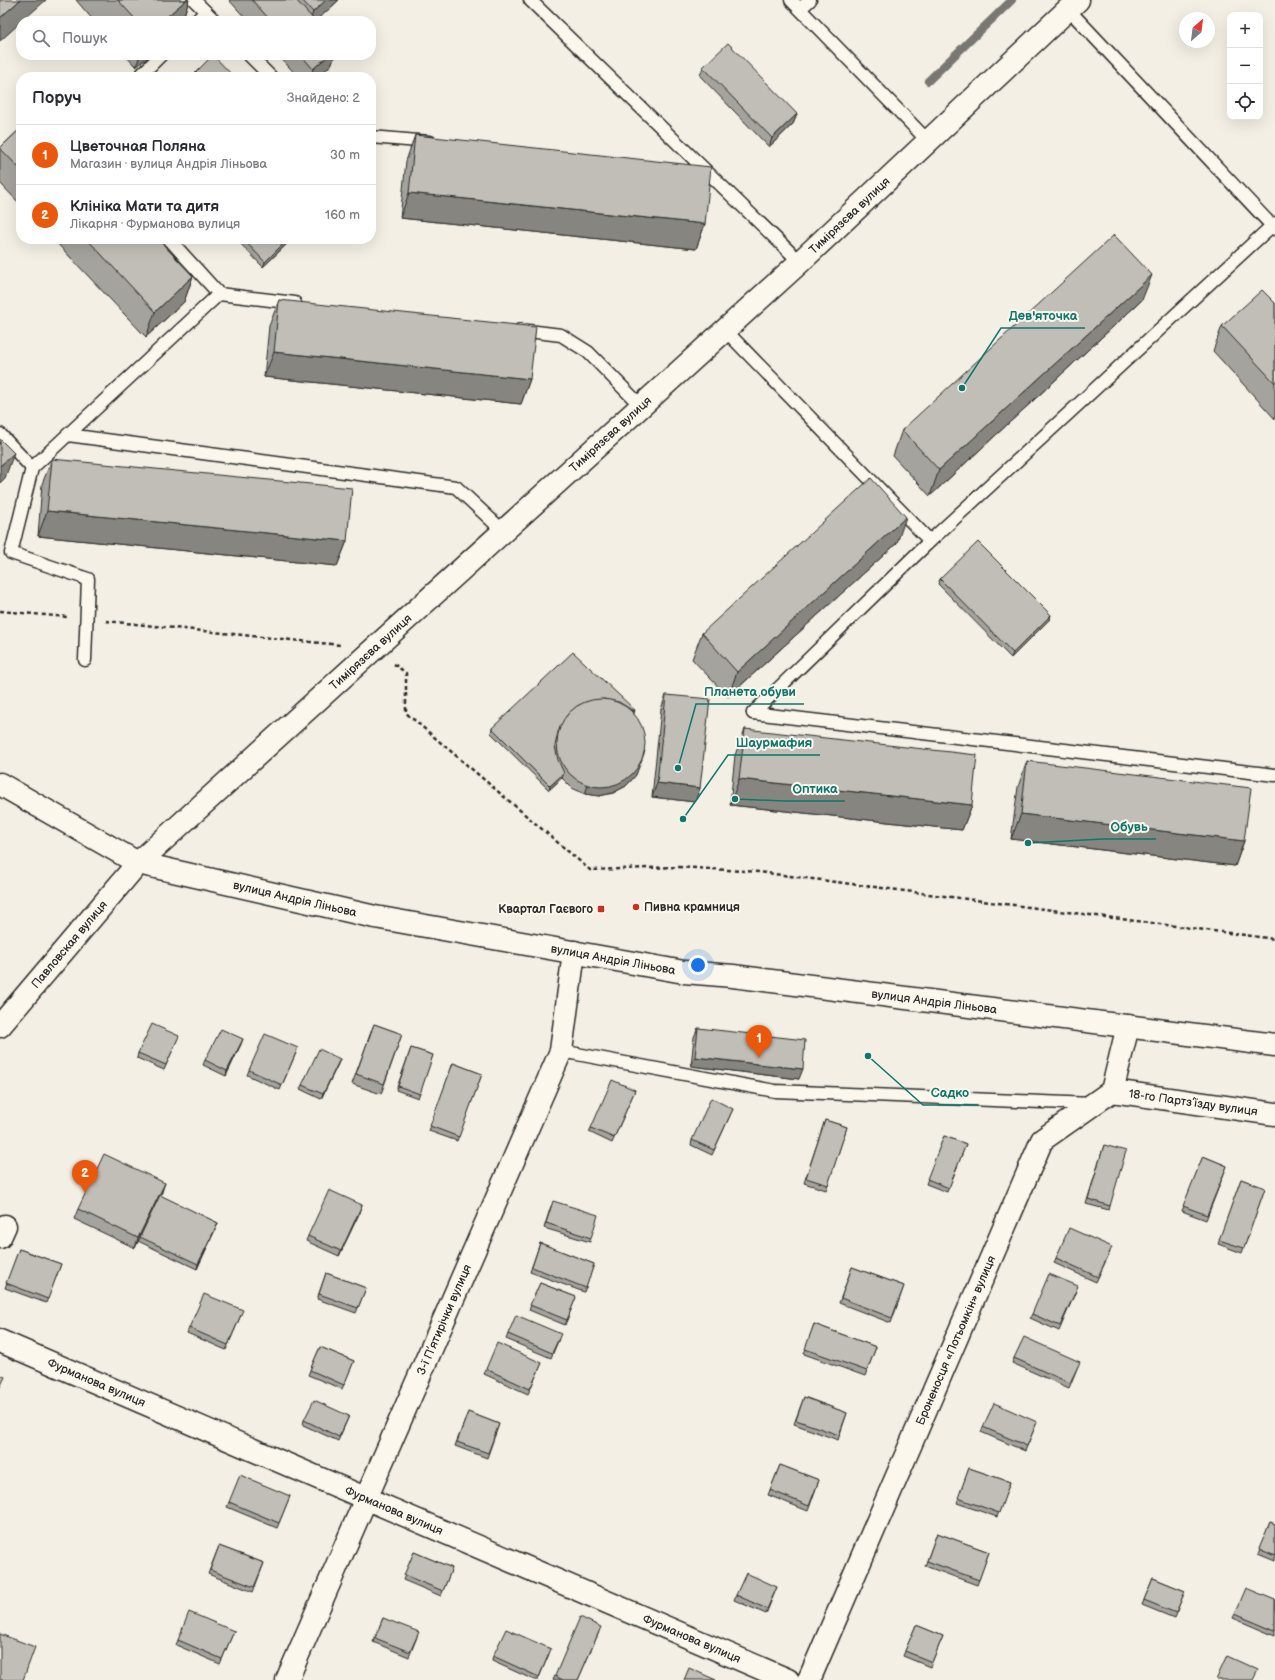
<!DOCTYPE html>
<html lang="uk">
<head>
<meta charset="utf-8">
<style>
	:root { --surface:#fff; --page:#f2f2f3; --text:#2b2b33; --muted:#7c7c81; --line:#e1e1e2; --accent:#ea580c }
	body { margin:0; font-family:"Balsamiq Sans",sans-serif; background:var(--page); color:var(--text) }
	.controls { position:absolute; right:12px; top:12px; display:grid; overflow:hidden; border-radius:8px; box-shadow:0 4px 16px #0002 }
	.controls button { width:36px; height:36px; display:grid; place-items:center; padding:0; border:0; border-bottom:1px solid var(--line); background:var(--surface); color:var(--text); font:20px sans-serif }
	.compass { position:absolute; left:1179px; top:12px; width:36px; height:36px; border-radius:50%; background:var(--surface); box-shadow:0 4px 16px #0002; rotate:28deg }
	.you { position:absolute; left:698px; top:965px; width:14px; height:14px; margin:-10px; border:3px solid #fff; border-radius:50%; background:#1a73e8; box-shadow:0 0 0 6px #1a73e833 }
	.badge { display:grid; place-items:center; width:26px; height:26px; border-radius:50%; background:var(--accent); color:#fff; font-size:13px; font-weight:700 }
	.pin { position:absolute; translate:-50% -33px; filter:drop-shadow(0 1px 2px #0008) }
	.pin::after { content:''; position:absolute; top:21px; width:14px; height:12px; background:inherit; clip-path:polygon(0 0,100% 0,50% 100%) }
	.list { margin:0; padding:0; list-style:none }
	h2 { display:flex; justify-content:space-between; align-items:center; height:52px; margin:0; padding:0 16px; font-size:17px }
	h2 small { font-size:13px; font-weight:400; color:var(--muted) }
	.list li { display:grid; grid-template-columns:26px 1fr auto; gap:12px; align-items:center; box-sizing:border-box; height:60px; padding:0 16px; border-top:1px solid var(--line) }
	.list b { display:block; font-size:15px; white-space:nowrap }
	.list p { margin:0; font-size:13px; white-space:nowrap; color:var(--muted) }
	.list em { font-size:13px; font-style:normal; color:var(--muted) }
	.icon { flex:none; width:22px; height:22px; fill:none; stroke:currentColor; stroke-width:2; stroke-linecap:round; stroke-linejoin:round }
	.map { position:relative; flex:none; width:1275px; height:1680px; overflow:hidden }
	.search { position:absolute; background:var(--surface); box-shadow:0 4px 16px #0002; left:16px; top:16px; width:360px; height:44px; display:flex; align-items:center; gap:10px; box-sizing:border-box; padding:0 14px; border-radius:16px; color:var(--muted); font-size:15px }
	.panel { position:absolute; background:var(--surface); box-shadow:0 4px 16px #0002; left:16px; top:72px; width:360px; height:172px; border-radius:16px }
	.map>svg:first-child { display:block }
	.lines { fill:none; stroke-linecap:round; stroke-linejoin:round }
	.stream { stroke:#787772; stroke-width:8 }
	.service-casing { stroke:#2b2b2b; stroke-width:15 }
	.minor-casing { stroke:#2b2b2b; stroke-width:25 }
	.primary-casing { stroke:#2b2b2b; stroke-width:25 }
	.path { stroke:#2b2b2b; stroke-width:2.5; stroke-dasharray:4 3; stroke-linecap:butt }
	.service { stroke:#fbf7ec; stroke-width:12 }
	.minor { stroke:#fbf7ec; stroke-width:22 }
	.primary { stroke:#fbf7ec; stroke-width:22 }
	.wall { fill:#a5a39d; stroke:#2b2b2b }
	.shaded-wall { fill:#86857f; stroke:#2b2b2b }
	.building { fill:#c0beb6; stroke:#2b2b2b }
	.poi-dot { fill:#c8321e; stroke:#fbf7ec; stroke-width:1.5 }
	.labels { text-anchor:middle; stroke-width:4; stroke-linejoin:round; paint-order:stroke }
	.street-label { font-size:12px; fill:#2b2b2b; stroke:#fbf7ec }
	.poi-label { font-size:12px; font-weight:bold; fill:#2b2b2b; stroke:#fbf7ec; text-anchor:start }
	.leader { fill:none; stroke:#0f766e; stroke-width:1.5 }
	.callout-dot { fill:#0f766e; stroke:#fbf7ec; stroke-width:1.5 }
	.callout-label { font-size:13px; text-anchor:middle; font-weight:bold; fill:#0f766e; stroke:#fbf7ec; stroke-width:4; stroke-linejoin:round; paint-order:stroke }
</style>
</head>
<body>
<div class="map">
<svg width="1275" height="1680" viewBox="0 0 1275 1680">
	<rect width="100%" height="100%" fill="#f3efe4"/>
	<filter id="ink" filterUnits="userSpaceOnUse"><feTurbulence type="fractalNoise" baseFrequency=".025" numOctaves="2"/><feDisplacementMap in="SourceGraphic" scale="8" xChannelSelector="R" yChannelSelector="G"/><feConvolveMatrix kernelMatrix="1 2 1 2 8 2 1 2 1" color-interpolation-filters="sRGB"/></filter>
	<g filter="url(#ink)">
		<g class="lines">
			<path class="stream" d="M928,81l84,-81"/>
			<defs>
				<g id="service">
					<path d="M194,0l21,21"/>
					<path d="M530,0l270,262"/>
					<path d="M791,0l137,141"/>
					<path d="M800,9l10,-9"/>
					<path d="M1068,9l207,220"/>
					<path d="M196,21l10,-9"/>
					<path d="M249,55l22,22"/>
					<path d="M139,77l22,-22"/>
					<path d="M371,137l59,5"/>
					<path d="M169,239l50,55 76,9"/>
					<path d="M520,330l41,5 27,17 53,54"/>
					<path d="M725,330l205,211"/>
					<path d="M0,434l32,34"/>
					<path d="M68,435l388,52 47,44"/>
					<path d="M85,660l3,-81 -77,-26 21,-85 187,-174"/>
					<path d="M753,713l177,-172 345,-318"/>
					<path d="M753,713l522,62"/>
					<path d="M561,1051l214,40 317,13"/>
				</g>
				<g id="minor">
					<path id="s1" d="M138,863l662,-601 278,-262"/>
					<path id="s2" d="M1112,1091l163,23"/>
					<path d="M0,1237l5,-11"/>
					<path id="s3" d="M0,1341l788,339"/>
					<path id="s4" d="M287,1680l274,-629 13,-99"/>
					<path id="s5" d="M809,1680l233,-540 70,-49 16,-65"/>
				</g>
				<g id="primary">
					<path id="s6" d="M0,784l138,79 237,54 309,55 49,4 542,69"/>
					<path id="s7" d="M0,1026l138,-163"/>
				</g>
			</defs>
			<use href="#service" class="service-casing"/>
			<use href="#minor" class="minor-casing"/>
			<use href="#primary" class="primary-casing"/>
			<g class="path">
				<path d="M0,611l67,6"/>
				<path d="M106,621l234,24"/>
				<path d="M394,664l12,9v40l184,157 89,-3 80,5 516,67"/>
			</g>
			<use href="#service" class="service"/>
			<use href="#minor" class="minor"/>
			<use href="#primary" class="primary"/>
		</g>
		<g class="wall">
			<path d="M76,0h113l-7,21h-88z"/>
			<path d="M229,0h110l-23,21h-68z"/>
			<path d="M125,55h25l-14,12z"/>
			<path d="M278,55h57l-4,10 -13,12h-20z"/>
			<path d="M703,67l94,47 -4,10 -24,23 -69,-71z"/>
			<path d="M21,128v77l-21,-22v-35z"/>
			<path d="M415,135l290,89 -9,25 -296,-31 6,-57z"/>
			<path d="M53,239h105l35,37 -9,26 -38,35z"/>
			<path d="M236,239h56l-29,28z"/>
			<path d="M279,300l251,79 -9,25 -257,-27 5,-51z"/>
			<path d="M1142,300l-212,196 -37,-40 9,-26z"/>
			<path d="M1275,303v116l-62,-68 9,-25z"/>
			<path d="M52,459l295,82 -10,25 -299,-30 4,-52z"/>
			<path d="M897,543l-169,154 -36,-38 10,-26z"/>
			<path d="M940,579l111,36 -2,5 -38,38 -73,-74z"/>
			<path d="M666,695l34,93 -5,14 -43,-5 9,-88z"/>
			<path d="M635,710l-1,3 2,62 -10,11 -13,7 -14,3 -14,-2 -13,-6 -10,-10 -13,12 -58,-57 1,-5z"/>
			<path d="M745,729l227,76 -10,25 -232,-25 5,-50z"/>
			<path d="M1027,761l217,80 -9,25 -224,-27 7,-52z"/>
			<path d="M374,1024l28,10 -21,60 -29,-10z"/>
			<path d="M698,1028l101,51 -108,-13 3,-29z"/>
			<path d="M177,1040l-13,30 -27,-12 1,-5z"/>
			<path d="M241,1044l-15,32 -23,-11 2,-5z"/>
			<path d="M411,1048l22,7 -15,43 -22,-8z"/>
			<path d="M296,1053l-16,37 -33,-15 2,-5z"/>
			<path d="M453,1063l29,11 -25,67 -28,-10z"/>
			<path d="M338,1064l-17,35 -21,-10 2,-4z"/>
			<path d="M635,1090l-23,53 -23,-11 2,-4z"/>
			<path d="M733,1109l-21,46 -21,-10 1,-5z"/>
			<path d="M825,1120l22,7 -21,63 -22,-7z"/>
			<path d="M944,1136l22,8 -19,48 -21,-8z"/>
			<path d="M1104,1145l6,61 -1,4 -23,-6z"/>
			<path d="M1203,1156l24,10 -21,54 -24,-9z"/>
			<path d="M1241,1179l24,9 -23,65 -24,-9z"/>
			<path d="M162,1192l-2,4 58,27 -21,46 -59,-28 1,-2 -4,9 -61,-29 4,-10z"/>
			<path d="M362,1205l-23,51 -33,-15 2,-5z"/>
			<path d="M551,1206l40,32 -1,4 -46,-14z"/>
			<path d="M540,1243l54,21 -10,28 -54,-20z"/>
			<path d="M19,1249l42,15 -15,39 -41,-15z"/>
			<path d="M1110,1252l-14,30 -42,-19 2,-5z"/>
			<path d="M852,1267l52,19 -13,37 -52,-20z"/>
			<path d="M326,1273l40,15 -10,25 -39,-14z"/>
			<path d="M540,1283l36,14 -11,28 -36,-15z"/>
			<path d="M1076,1291l-17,40 -29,-13 2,-4z"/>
			<path d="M241,1315l-15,35 -39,-17 2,-5z"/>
			<path d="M814,1324l62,23 -11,29 -61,-22z"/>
			<path d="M508,1334l51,5 -8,19 -45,-19z"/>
			<path d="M320,1347l34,14 -12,28 -34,-14z"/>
			<path d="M1014,1358l64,8 -9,22 -57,-25z"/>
			<path d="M542,1363l-14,31 -44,-20 2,-5z"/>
			<path d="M804,1397l43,16 -9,27 -44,-16z"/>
			<path d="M468,1412l31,12 -12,34 -32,-12z"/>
			<path d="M349,1416l-11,25 -35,-16 1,-5z"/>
			<path d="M1037,1422l-12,29 -44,-19 2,-5z"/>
			<path d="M780,1465l39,15 -11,31 -40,-16z"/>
			<path d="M969,1468l41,14 -13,35 -40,-14z"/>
			<path d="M290,1496l-13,32 -50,-21 2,-5z"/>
			<path d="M1270,1522l5,2v37l-17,-7z"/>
			<path d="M937,1533l52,19 -12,33 -52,-19z"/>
			<path d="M219,1546l45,17 -11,29 -45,-18z"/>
			<path d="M414,1552l38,16 -11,28 -38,-16z"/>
			<path d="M1153,1578l32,13 -11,27 -32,-13z"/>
			<path d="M777,1587l-11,27 -32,-14 2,-5z"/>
			<path d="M1275,1600v36l-42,-18 2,-4z"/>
			<path d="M383,1618l34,19 -8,20 -36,-15z"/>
			<path d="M916,1625l27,11 -13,31 -27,-11z"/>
			<path d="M234,1631l-14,33 -44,-19 2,-5z"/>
			<path d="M599,1632l-21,48h-25l2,-4z"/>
			<path d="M549,1654l-11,26h-4l-42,-19 1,-5z"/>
		</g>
		<g class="shaded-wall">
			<path d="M20,0h26l-24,21h-1v1l-21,19v-23z"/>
			<path d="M186,0h3l-7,21h-20z"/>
			<path d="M326,0h13l-23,21h-6l3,-9z"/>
			<path d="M140,55h10l-14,12z"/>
			<path d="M329,55h6l-4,10 -13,12h-8l3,-8z"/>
			<path d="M797,114l-4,10 -24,23 3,-9z"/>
			<path d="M409,193l296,31 -9,25 -296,-31z"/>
			<path d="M288,239h4l-29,28 2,-5z"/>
			<path d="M1152,275l-10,25 -212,196 9,-26z"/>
			<path d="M193,276l-9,26 -38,35 9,-25z"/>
			<path d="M274,352l256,27 -9,25 -257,-27z"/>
			<path d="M14,453l-9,25 -5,5v-17z"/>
			<path d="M47,511l300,30 -10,25 -299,-30z"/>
			<path d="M906,517l-9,26 -169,154 9,-25z"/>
			<path d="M1051,615l-2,5 -38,38 2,-5z"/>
			<path d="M645,751l-9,24 -10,11 -13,7 -14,3 -14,-2 3,-9z"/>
			<path d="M564,773l-2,5 -13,12 1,-4z"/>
			<path d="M739,779l233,26 -10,25 -232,-25z"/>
			<path d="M657,783l43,5 -5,14 -43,-5z"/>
			<path d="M1021,814l223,27 -9,25 -224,-27z"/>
			<path d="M243,1039l-2,5 -15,32 1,-5z"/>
			<path d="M695,1057l108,12 -4,10 -108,-13z"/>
			<path d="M340,1059l-2,5 -17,35 2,-5z"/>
			<path d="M165,1183l-3,9 -27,56 3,-10z"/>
			<path d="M362,1205l-1,5 -22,46 2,-5z"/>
			<path d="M218,1223l-2,5 -19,41 1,-5z"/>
		</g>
		<g class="building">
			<path d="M0,0h20l-20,18z"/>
			<path d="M118,0h68l-24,21h-25z"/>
			<path d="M252,0h44l19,21h-44z"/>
			<path d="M302,0h24l-13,12z"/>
			<path d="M728,43l69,71 -25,24 -69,-71z"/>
			<path d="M213,55l21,22h-43z"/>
			<path d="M301,55h28l-16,14z"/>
			<path d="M167,74l3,3h-5z"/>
			<path d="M21,128v42l-21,-22z"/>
			<path d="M415,135l296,32 -6,57 -296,-31z"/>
			<path d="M1114,235l38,40 -213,195 -37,-40z"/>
			<path d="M87,239h71l35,37 -38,36z"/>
			<path d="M243,239h45l-23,23z"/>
			<path d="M1262,290l13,13v80l-53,-57z"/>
			<path d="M279,300l257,27 -6,52 -256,-27z"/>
			<path d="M0,439l14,14 -14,13z"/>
			<path d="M52,459l300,29 -5,53 -300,-30z"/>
			<path d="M871,478l35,39 -169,155 -35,-39z"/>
			<path d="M978,542l73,73 -38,38 -73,-74z"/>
			<path d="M573,652l62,58 -2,2 -1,-2 -13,-8 -15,-3 -18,3 -9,4 -10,9 -7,13 -2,4 -3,14 3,14 6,13 -14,13 -58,-58z"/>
			<path d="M666,695l44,4 -10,89 -43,-5z"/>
			<circle cx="601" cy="743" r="44"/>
			<path d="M745,729l232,26 -5,50 -233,-26z"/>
			<path d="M1027,761l224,27 -7,53 -223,-27z"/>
			<path d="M152,1024l27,12 -13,29 -28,-12z"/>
			<path d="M374,1024l28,10 -18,50 -28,-10z"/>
			<path d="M698,1028l107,12 -2,29 -108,-12z"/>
			<path d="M221,1029l22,10 -16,32 -22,-11z"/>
			<path d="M265,1034l33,14 -16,37 -33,-15z"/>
			<path d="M411,1048l22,7 -13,39 -22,-8z"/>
			<path d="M319,1049l21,10 -17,35 -21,-9z"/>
			<path d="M453,1063l29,11 -23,63 -29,-11z"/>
			<path d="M612,1080l23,10 -21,48 -23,-10z"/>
			<path d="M711,1098l22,11 -19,41 -22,-10z"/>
			<path d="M825,1120l22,7 -19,58 -22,-7z"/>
			<path d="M944,1136l22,8 -17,44 -22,-9z"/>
			<path d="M1104,1145l22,6 -16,55 -22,-7z"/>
			<path d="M104,1154l61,29 -27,55 -60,-29z"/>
			<path d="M1203,1156l24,10 -20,49 -24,-9z"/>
			<path d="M1241,1179l24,9 -21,60 -25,-8z"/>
			<path d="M329,1190l33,15 -21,46 -33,-15z"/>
			<path d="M160,1195l58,28 -20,41 -58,-27z"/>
			<path d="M553,1201l45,14 -7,23 -45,-15z"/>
			<path d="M1069,1228l43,19 -14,30 -42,-19z"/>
			<path d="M540,1243l54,21 -8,24 -54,-21z"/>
			<path d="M19,1249l42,15 -13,35 -42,-16z"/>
			<path d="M852,1267l52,19 -12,32 -51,-20z"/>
			<path d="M326,1273l40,15 -8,20 -39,-14z"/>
			<path d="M1049,1274l29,12 -18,40 -28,-12z"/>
			<path d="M540,1283l36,14 -9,23 -37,-15z"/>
			<path d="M204,1294l39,16 -15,35 -39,-17z"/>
			<path d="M516,1315l45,19 -9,19 -44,-19z"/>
			<path d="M814,1324l62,23 -9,24 -62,-22z"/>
			<path d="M1024,1337l56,25 -10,21 -56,-25z"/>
			<path d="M497,1343l45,20 -12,26 -44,-20z"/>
			<path d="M320,1347l34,14 -10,24 -34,-15z"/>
			<path d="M0,1375l5,2 -5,10z"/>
			<path d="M804,1397l43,16 -8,22 -43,-15z"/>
			<path d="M314,1400l35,16 -10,21 -35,-17z"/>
			<path d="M994,1403l43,19 -10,24 -44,-19z"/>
			<path d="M468,1412l31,12 -11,29 -31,-11z"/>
			<path d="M780,1465l39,15 -10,26 -39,-16z"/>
			<path d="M969,1468l41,14 -11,31 -41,-15z"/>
			<path d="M240,1475l50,21 -11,27 -50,-21z"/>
			<path d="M1270,1522l5,2v32l-16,-7z"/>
			<path d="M937,1533l52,19 -10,28 -52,-19z"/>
			<path d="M219,1546l45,17 -10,24 -44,-17z"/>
			<path d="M414,1552l38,16 -9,23 -39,-16z"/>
			<path d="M746,1573l31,14 -10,22 -31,-14z"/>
			<path d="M1153,1578l32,13 -9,22 -32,-13z"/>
			<path d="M1246,1588l29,12v31l-40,-17z"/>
			<path d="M189,1612l45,19 -12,28 -44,-19z"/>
			<path d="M580,1617l21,10 -23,53h-15l-8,-4z"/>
			<path d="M383,1618l36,14 -9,20 -35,-14z"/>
			<path d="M916,1625l27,11 -11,26 -27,-11z"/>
			<path d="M506,1629l45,20 -12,28 -46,-21z"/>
			<path d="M0,1634l35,13 -12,33h-23z"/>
			<path d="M1227,1656l31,14 -5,10h-37z"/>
			<path d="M689,1668l27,12h-32z"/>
		</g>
	</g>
	<g class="poi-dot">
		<circle cx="636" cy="907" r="4"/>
		<rect x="597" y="905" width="8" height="8" rx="2"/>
	</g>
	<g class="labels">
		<g class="street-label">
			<text dy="4" stroke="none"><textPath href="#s1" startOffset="962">Тимірязєва вулиця</textPath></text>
			<text dy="4" stroke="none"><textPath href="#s1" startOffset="638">Тимірязєва вулиця</textPath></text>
			<text dy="4" stroke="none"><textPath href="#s1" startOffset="314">Тимірязєва вулиця</textPath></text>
			<text dy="4" stroke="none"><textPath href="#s6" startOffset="320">вулиця Андрія Ліньова</textPath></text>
			<text dy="4" stroke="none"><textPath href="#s7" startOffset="107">Павловская вулиця</textPath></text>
			<text dy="4" stroke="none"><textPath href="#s6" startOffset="644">вулиця Андрія Ліньова</textPath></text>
			<text dy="4" stroke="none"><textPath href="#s6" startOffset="968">вулиця Андрія Ліньова</textPath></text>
			<text dy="4" stroke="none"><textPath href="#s2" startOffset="82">18-го Партз’їзду вулиця</textPath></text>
			<text dy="4" stroke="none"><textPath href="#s4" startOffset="393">3-ї П’ятирічки вулиця</textPath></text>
			<text dy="4" stroke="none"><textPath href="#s5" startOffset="370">Броненосця «Потьомкін» вулиця</textPath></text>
			<text dy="4" stroke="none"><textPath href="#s3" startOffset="105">Фурманова вулиця</textPath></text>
			<text dy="4" stroke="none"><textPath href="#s3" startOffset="429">Фурманова вулиця</textPath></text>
			<text dy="4" stroke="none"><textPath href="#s3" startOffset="753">Фурманова вулиця</textPath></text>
		</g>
		<g class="poi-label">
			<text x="644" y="911">Пивна крамниця</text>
			<text x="593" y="913" text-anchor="end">Квартал Гаєвого</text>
		</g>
	</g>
	<path class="leader" d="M962 388L1001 328H1085M678 768L696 704H804M683 819L728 755H820M735 799L784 801H845M1028 843L1103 839H1156M868 1056L923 1105H978"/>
	<g class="callout-dot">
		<circle cx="962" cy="388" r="4"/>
		<circle cx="678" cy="768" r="4"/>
		<circle cx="683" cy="819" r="4"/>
		<circle cx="735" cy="799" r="4"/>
		<circle cx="1028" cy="843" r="4"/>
		<circle cx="868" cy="1056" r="4"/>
	</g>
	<g class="callout-label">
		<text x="1043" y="320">Дев'яточка</text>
		<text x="750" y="696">Планета обуви</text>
		<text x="774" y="747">Шаурмафия</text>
		<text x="815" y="793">Оптика</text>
		<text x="1129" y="831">Обувь</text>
		<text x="950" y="1097">Садко</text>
	</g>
</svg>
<div class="controls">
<button>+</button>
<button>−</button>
<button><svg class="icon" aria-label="locate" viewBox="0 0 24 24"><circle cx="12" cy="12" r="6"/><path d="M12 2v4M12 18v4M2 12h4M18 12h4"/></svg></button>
</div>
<svg class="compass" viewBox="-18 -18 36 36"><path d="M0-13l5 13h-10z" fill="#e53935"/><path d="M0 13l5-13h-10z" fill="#7c7c81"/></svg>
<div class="you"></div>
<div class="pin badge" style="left:759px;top:1058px">1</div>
<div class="pin badge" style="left:85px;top:1193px">2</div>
<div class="search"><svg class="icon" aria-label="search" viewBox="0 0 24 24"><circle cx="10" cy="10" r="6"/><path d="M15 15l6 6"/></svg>Пошук</div>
<section class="panel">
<h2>Поруч<small>Знайдено: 2</small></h2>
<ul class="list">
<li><span class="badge">1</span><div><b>Цветочная Поляна</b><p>Магазин · вулиця Андрія Ліньова</p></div><em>30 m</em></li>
<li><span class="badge">2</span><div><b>Клініка Мати та дитя</b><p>Лікарня · Фурманова вулиця</p></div><em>160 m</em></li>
</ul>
</section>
</div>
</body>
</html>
